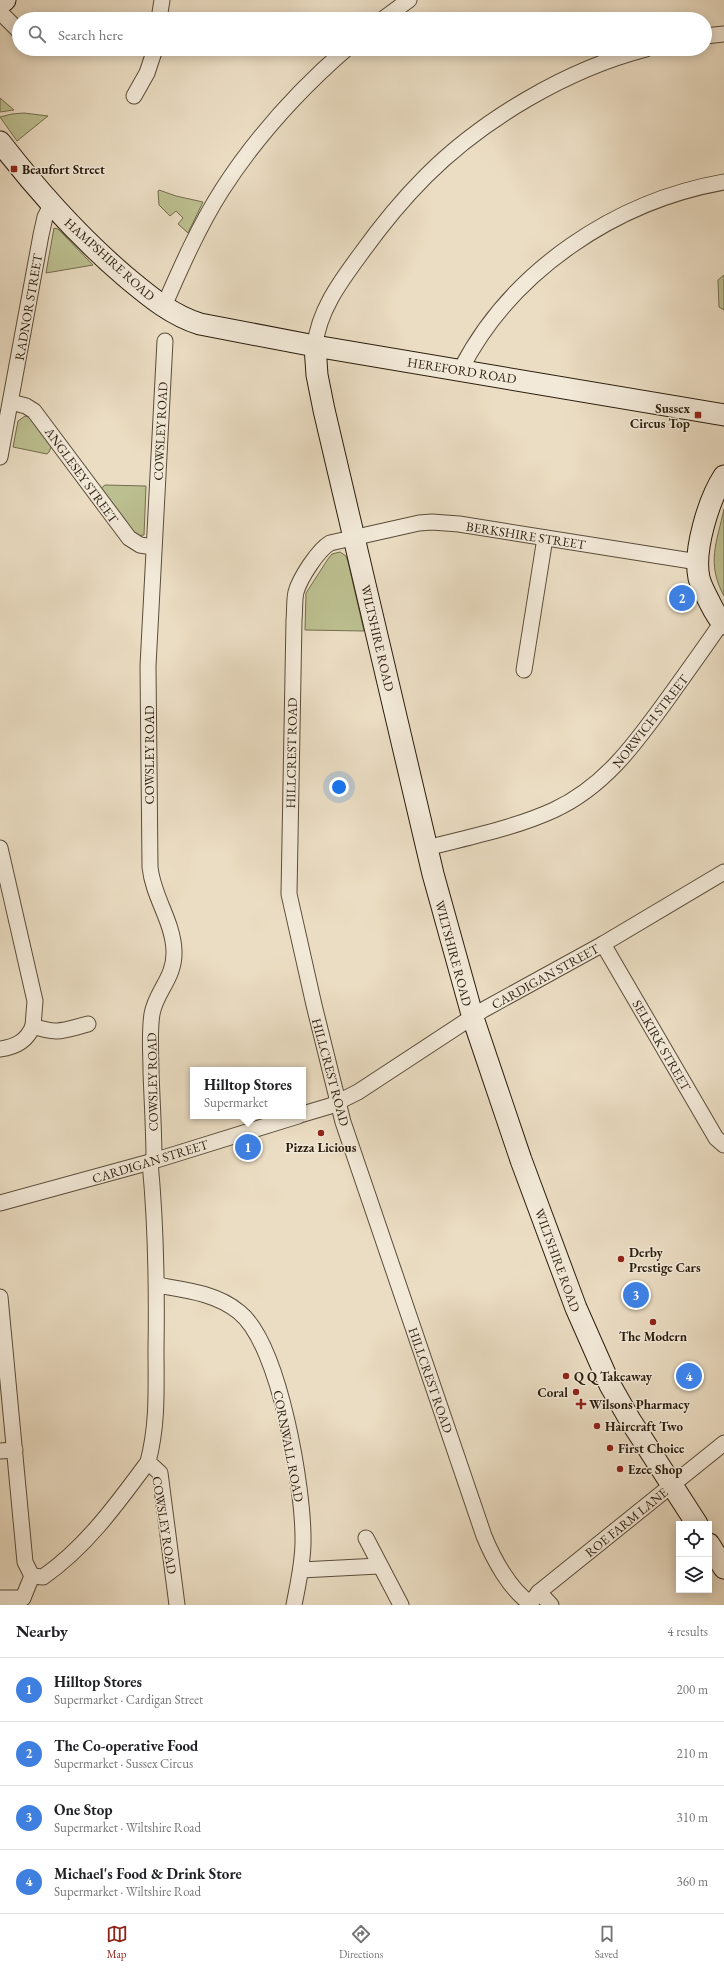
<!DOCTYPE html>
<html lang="en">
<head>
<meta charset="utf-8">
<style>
	:root { --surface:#fff; --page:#f2f2f2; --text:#202124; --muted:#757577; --line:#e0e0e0; --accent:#8f2418 }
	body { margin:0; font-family:"EB Garamond",serif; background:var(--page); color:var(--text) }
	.controls { position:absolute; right:12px; bottom:12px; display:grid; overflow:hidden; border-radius:0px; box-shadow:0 2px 10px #0003 }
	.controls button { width:36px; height:36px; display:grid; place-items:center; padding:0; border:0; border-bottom:1px solid var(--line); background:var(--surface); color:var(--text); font:20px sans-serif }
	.you { position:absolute; left:339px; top:787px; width:14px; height:14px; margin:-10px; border:3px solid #fff; border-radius:50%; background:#1a73e8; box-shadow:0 0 0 6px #1a73e833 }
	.badge { display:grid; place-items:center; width:26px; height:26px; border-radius:50%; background:var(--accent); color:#fff; font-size:13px; font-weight:700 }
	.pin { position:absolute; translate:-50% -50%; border:2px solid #fff; box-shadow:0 1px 4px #0006 }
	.popup { position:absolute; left:190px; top:1067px; width:116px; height:52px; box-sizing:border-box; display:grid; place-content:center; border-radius:0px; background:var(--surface); filter:drop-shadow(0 1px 3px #0005); font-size:13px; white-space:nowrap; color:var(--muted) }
	.popup b { font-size:15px; color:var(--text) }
	.popup::after { content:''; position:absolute; left:50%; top:100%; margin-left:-8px; border:8px solid transparent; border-top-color:var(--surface) }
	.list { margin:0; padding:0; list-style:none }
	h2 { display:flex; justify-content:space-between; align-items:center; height:52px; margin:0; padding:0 16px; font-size:17px }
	h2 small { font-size:13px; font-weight:400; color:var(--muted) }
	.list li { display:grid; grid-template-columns:26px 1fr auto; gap:12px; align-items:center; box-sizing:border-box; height:64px; padding:0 16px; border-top:1px solid var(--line) }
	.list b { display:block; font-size:15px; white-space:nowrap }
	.list p { margin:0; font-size:13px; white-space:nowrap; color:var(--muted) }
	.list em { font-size:13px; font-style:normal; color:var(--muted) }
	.icon { flex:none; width:22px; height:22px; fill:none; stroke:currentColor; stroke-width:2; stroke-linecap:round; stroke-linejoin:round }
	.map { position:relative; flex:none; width:724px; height:1605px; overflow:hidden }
	.search { position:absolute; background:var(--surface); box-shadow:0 2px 10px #0003; left:12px; right:12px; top:12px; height:44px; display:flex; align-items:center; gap:10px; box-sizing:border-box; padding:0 14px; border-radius:22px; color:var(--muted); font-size:15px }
	.sheet { height:308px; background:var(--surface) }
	nav { display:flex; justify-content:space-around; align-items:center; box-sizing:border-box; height:56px; border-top:1px solid var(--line); background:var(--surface); font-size:11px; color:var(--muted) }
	nav a { display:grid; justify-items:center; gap:2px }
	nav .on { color:var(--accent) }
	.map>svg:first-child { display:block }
	.green { fill:#bcbf90; stroke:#736e4e }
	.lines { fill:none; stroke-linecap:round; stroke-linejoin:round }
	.street-casing { stroke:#5a4d3a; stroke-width:17 }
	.secondary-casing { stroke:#2a1d0d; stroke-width:23 }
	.street { stroke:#f2e9d8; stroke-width:15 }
	.secondary { stroke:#f2e9d8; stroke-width:21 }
	.poi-dot { fill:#8f2418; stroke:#f2e9d8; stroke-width:1.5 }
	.labels { text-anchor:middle; stroke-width:3; stroke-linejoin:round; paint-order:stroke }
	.poi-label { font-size:13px; font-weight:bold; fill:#2a1d0d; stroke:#f2e9d8; text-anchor:start }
	.street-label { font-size:13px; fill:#2a1d0d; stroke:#f2e9d8 }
</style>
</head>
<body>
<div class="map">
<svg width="724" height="1605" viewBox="0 0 724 1605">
	<rect width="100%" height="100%" fill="#ebddc3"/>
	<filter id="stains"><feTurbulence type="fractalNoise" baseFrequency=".005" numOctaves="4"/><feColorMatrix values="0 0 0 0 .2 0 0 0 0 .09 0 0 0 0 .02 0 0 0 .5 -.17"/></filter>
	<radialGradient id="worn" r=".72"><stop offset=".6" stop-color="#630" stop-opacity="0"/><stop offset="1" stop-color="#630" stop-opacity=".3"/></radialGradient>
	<g class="green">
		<path d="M0,98l14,12 -14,2z"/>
		<path d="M24,113l24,3 -31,25 -17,-24 12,-3z"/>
		<path d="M159,190l17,6 27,6 -15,31 -10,-9 5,-6 -7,-7 -6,5 -11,-11 -1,-14z"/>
		<path d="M54,228l4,1 35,36 -47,8z"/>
		<path d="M724,275v35l-5,-3 -1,-27z"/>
		<path d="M25,416l7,2 20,27 -3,7 -2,2 -34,-7 5,-26z"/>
		<path d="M105,485l41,1 -2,49 -9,1 -35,-47z"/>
		<path d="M724,509v87c-18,-33 -7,-54 0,-87z"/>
		<path d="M340,552l6,4 2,6 16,69 -59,-1 1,-37 22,-34 4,-5z"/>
	</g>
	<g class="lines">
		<defs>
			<g id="street">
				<path d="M0,12l19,19"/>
				<path d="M159,19l3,-19"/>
				<path d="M383,19l26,-19"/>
				<path d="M705,36l19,-2"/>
				<path d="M134,96l13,-23 8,-24"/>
				<path d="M164,306c17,-39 35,-80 58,-116 34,-53 77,-100 124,-141"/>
				<path d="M315,346c3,-34 25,-64 45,-91 20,-28 42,-55 66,-79 57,-57 142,-107 220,-127"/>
				<path d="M461,369c51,-99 155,-168 263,-187"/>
				<path d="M11,402l15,4 8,5 95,127 11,7 13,2"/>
				<path d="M0,457l41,-222 4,-18 6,-12"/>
				<path d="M524,670l21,-132"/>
				<path d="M0,848l35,153 -2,25"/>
				<path d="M427,848c42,-11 88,-20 127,-38 52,-24 83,-69 115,-113 18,-25 36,-50 53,-75"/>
				<path d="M603,944l113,194 8,7"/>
				<path d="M0,1049c16,-2 27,-8 33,-23 25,9 31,4 55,-2"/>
				<path d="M303,1114l27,-8 28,-14 125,-82 120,-66 121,-72"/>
				<path d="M154,1161c0,-30 -2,-60 -3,-89 0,-19 -2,-39 1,-58 4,-23 23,-36 22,-63 -1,-30 -21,-54 -24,-84l-2,-201 17,-325"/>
				<path d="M150,1162c6,62 7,125 6,188 0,40 2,73 -8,112l12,11 17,132"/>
				<path d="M0,1203l150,-41 148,-46"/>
				<path d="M157,1285c28,5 59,8 82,27 41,32 65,179 64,230 0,21 -5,42 -9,63"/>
				<path d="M0,1297l25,265 7,14"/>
				<path d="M0,1451l15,-1"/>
				<path d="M366,1538l35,67"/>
				<path d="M301,1570l78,-4"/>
				<path d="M539,1592l12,13"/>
				<path d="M0,1598h23"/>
				<path d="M23,1598l9,-22 11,1c43,-30 74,-73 105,-115"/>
				<path d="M530,1603c-20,-13 -37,-45 -46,-67l-141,-414 -29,-117 -25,-111 5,-274c1,-9 0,-19 2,-28 4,-14 22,-42 34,-49l89,-20 13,-1 27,2 239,38"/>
				<path d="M529,1605l10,-13 185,-149"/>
			</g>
			<g id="secondary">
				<path d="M0,4l5,-4"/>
				<path d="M0,142c38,49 79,95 126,135 23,19 45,38 74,47l115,22 409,69"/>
				<path d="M315,346l2,29 7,35 109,464 40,144 48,142 55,148 34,77 20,35 67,104"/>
				<path d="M724,476c-15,23 -31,74 -25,102 2,8 6,15 10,23 4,8 8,17 15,23"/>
				<path d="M709,1544l15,24"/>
			</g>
		</defs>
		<use href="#street" class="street-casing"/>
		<use href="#secondary" class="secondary-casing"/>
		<use href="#street" class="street"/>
		<use href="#secondary" class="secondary"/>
	</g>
	<g class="poi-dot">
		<rect x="10" y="165" width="8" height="8" rx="2"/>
		<rect x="694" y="411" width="8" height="8" rx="2"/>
		<circle cx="321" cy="1133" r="4"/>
		<circle cx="621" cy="1259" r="4"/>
		<circle cx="653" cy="1322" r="4"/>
		<circle cx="566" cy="1376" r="4"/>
		<circle cx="576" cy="1392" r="4"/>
		<path d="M579 1398h4v4h4v4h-4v4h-4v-4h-4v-4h4z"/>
		<circle cx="597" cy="1426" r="4"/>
		<circle cx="610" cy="1448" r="4"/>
		<circle cx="620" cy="1469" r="4"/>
	</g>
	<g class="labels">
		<g class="poi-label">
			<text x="22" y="174">Beaufort Street</text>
			<text x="690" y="413" text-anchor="end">Sussex<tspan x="690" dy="15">Circus Top</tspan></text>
			<text x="321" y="1152" text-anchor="middle">Pizza Licious</text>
			<text x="629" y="1257">Derby<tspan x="629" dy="15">Prestige Cars</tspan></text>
			<text x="653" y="1341" text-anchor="middle">The Modern</text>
			<text x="574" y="1381">Q Q Takeaway</text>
			<text x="568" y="1397" text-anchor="end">Coral</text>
			<text x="589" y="1409">Wilsons Pharmacy</text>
			<text x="605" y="1431">Haircraft Two</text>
			<text x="618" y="1453">First Choice</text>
			<text x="628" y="1474">Ezee Shop</text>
		</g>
		<g class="street-label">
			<text transform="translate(110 259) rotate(42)" y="5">HAMPSHIRE ROAD</text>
			<text transform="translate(28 307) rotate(-80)" y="5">RADNOR STREET</text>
			<text transform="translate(462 370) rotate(9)" y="5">HEREFORD ROAD</text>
			<text transform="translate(160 431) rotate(-87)" y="5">COWSLEY ROAD</text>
			<text transform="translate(82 475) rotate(54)" y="5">ANGLESEY STREET</text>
			<text transform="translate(526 535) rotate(9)" y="5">BERKSHIRE STREET</text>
			<text transform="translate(378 638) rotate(77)" y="5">WILTSHIRE ROAD</text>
			<text transform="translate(650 721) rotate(-52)" y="5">NORWICH STREET</text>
			<text transform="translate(291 753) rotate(-89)" y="5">HILLCREST ROAD</text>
			<text transform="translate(149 755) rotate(-90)" y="5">COWSLEY ROAD</text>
			<text transform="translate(454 953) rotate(75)" y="5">WILTSHIRE ROAD</text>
			<text transform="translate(545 976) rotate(-29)" y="5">CARDIGAN STREET</text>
			<text transform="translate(662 1045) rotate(60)" y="5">SELKIRK STREET</text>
			<text transform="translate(331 1072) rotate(75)" y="5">HILLCREST ROAD</text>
			<text transform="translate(152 1082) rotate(-91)" y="5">COWSLEY ROAD</text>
			<text transform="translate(150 1161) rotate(-17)" y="5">CARDIGAN STREET</text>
			<text transform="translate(558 1260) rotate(70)" y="5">WILTSHIRE ROAD</text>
			<text transform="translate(431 1380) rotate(71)" y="5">HILLCREST ROAD</text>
			<text transform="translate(289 1446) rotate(79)" y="5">CORNWALL ROAD</text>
			<text transform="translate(626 1522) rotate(-39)" y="5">ROE FARM LANE</text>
			<text transform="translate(165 1525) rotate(81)" y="5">COWSLEY ROAD</text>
		</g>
	</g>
	<rect width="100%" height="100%" filter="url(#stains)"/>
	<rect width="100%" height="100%" fill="url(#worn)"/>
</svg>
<div class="controls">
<button><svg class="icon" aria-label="locate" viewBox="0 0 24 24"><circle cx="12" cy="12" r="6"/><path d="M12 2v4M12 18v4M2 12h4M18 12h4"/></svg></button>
<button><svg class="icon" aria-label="layers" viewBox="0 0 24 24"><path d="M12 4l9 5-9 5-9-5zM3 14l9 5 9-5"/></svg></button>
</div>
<div class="you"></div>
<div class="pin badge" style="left:248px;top:1147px;background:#3f7fe0">1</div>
<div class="popup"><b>Hilltop Stores</b>Supermarket</div>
<div class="pin badge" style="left:682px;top:598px;background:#3f7fe0">2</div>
<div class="pin badge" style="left:636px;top:1295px;background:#3f7fe0">3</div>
<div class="pin badge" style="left:689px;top:1376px;background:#3f7fe0">4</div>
<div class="search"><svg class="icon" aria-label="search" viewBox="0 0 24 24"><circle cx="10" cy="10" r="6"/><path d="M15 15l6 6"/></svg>Search here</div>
</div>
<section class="sheet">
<h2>Nearby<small>4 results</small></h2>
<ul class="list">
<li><span class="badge" style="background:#3f7fe0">1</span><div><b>Hilltop Stores</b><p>Supermarket · Cardigan Street</p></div><em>200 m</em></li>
<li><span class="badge" style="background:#3f7fe0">2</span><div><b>The Co-operative Food</b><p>Supermarket · Sussex Circus</p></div><em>210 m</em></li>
<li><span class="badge" style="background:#3f7fe0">3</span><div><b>One Stop</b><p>Supermarket · Wiltshire Road</p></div><em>310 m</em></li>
<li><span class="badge" style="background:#3f7fe0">4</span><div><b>Michael's Food &amp; Drink Store</b><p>Supermarket · Wiltshire Road</p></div><em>360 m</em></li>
</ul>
</section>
<nav>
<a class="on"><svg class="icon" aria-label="map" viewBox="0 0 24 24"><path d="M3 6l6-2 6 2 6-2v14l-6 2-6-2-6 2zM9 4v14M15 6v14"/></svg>Map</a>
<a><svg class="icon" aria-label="directions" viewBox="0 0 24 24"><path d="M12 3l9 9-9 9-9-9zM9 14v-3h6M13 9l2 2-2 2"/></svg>Directions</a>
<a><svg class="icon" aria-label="saved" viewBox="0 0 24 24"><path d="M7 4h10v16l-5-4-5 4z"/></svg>Saved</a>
</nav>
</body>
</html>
